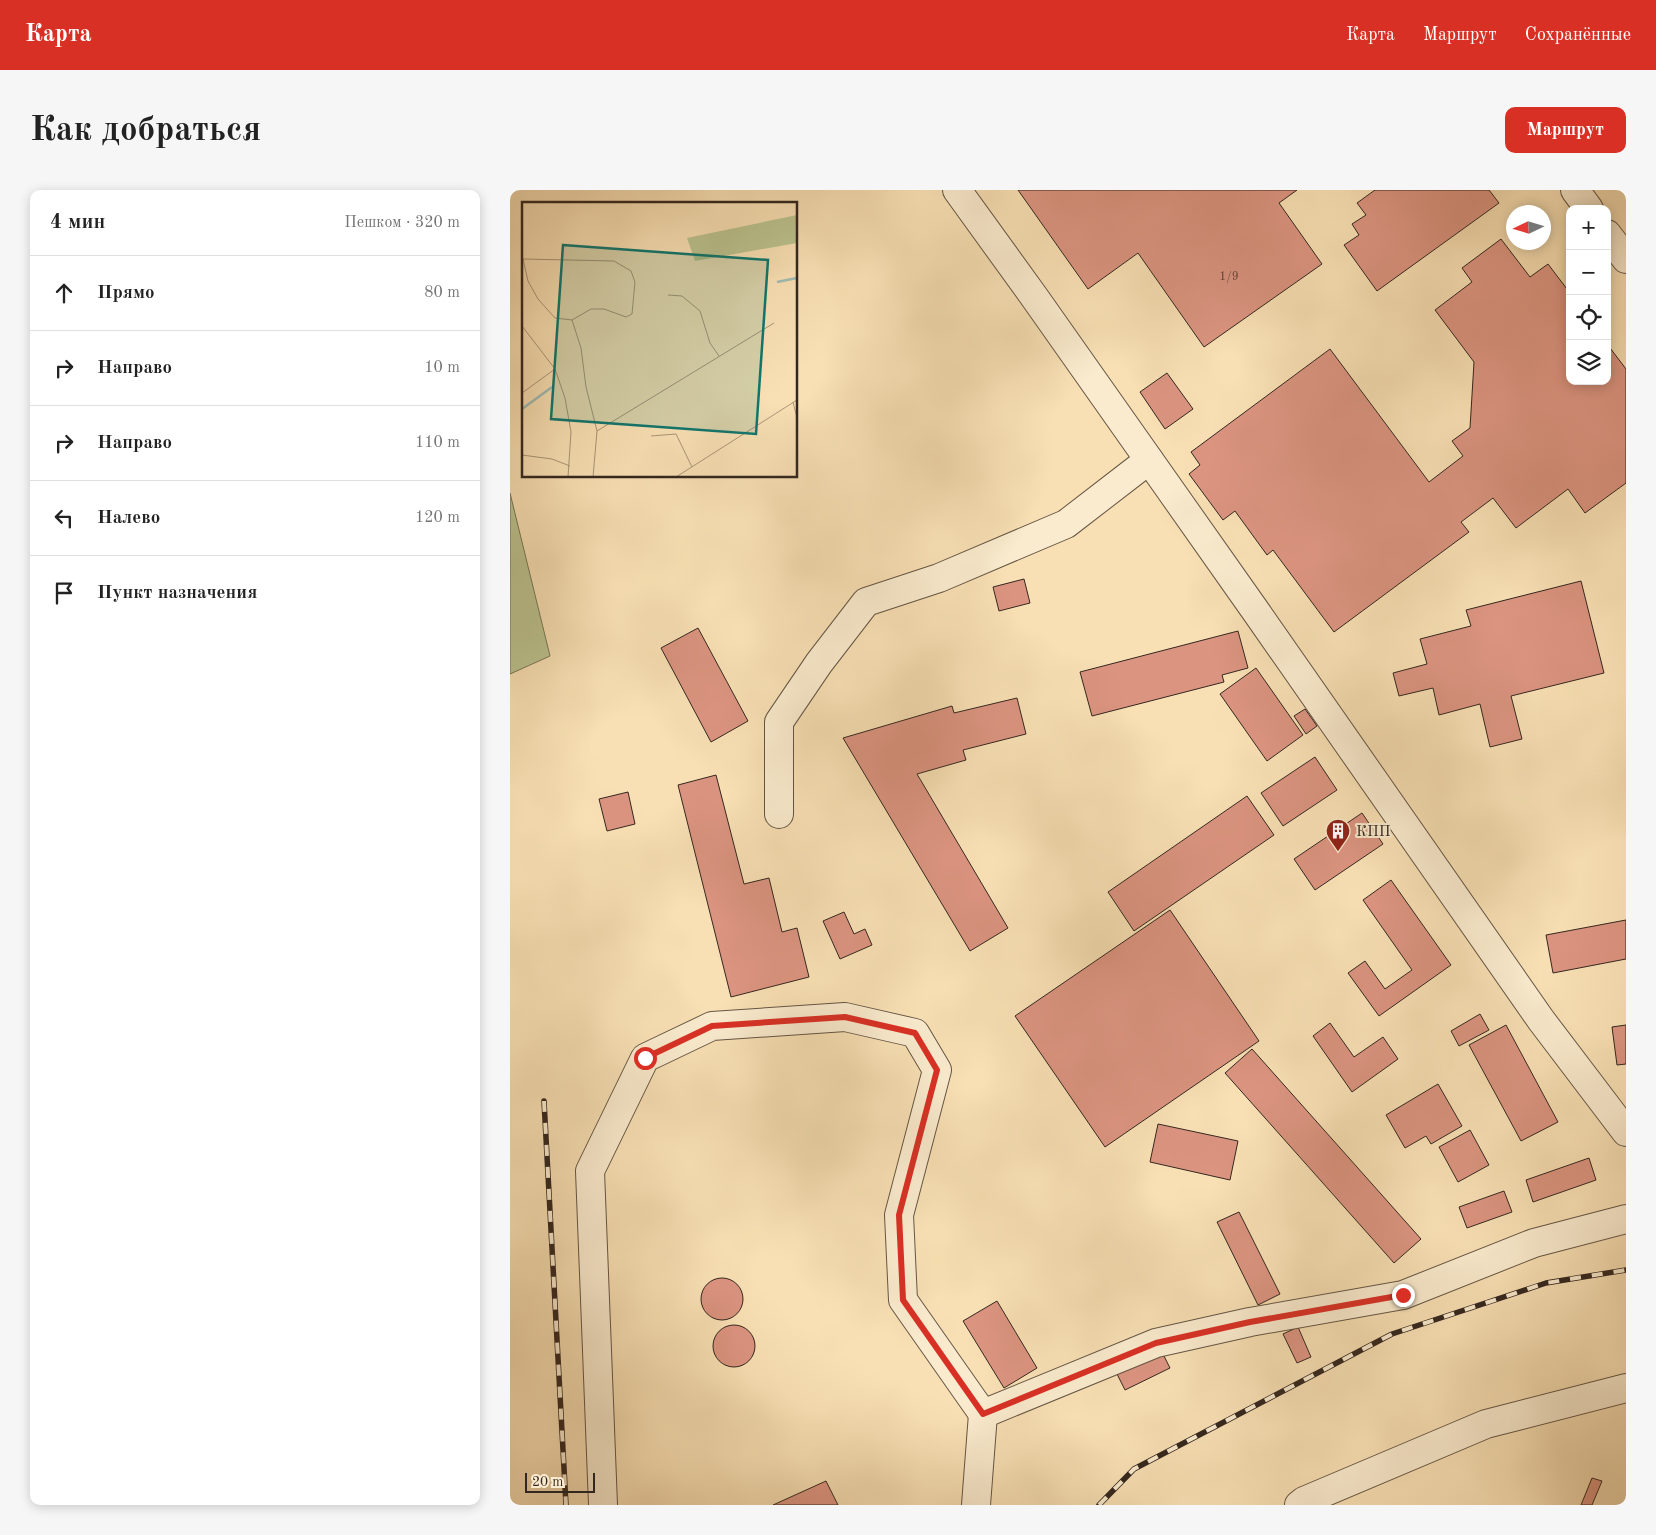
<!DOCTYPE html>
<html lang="ru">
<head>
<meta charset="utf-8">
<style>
	:root { --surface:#fff; --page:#f6f6f6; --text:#222; --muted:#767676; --line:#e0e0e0; --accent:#d93025 }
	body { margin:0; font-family:"Old Standard TT",serif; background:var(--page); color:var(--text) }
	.controls { position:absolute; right:15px; top:15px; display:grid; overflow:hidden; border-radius:10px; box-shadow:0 2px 12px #0003 }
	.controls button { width:45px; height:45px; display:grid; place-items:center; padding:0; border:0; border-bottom:1px solid var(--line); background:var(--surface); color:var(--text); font:25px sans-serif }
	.compass { position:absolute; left:996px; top:15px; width:45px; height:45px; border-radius:50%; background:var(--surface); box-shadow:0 2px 12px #0003; rotate:266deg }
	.scale { position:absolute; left:15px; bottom:12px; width:70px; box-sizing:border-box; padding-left:5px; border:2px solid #34271f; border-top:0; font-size:14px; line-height:18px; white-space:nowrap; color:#34271f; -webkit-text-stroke:4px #faebce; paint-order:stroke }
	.stop { position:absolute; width:15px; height:15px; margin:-11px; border:4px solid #d93025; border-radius:50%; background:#fff }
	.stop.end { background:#d93025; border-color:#fff; box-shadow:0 1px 5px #0008 }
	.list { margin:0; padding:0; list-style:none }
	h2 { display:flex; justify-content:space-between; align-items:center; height:65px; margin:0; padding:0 20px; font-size:21px }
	h2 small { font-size:16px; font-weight:400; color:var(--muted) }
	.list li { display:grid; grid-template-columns:32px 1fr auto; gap:15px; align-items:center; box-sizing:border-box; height:75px; padding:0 20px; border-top:1px solid var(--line) }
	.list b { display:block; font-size:19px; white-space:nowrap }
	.list em { font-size:16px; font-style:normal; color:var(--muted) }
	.icon { flex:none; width:28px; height:28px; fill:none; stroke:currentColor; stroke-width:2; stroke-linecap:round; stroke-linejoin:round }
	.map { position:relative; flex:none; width:1116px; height:1315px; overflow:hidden; border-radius:10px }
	header { display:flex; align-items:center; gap:30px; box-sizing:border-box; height:70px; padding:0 25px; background:var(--accent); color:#fff }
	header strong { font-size:24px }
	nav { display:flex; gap:28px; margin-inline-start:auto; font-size:18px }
	.intro { display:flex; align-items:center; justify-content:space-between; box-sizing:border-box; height:120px; padding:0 30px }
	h1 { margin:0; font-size:35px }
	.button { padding:12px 22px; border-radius:10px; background:var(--accent); color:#fff; font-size:18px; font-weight:700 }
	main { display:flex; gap:30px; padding:0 30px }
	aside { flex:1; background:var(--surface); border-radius:10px; box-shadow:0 2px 12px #0003 }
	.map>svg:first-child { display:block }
	.green { fill:#bbc38f; stroke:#787557 }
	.building { fill:#db9480; stroke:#34271f }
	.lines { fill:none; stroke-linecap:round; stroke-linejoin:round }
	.minor-casing { stroke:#655544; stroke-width:30 }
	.minor { stroke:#faebce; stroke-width:28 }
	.rail-casing { stroke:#34271f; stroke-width:5.5 }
	.rail { stroke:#faebce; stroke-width:4; stroke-dasharray:11; stroke-linecap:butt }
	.route { stroke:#d93025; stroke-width:6 }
	.labels { text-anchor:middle; stroke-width:4; stroke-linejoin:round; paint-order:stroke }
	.number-label { font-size:12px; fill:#5e4237 }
	.poi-label { font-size:15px; fill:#34271f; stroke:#faebce; text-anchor:start }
	.inset-river { fill:none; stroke:#9fbcb4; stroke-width:2.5 }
	.inset-road { fill:none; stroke:#aa9678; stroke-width:1 }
	.view { fill:#0f766e; fill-opacity:0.15; stroke:#0f766e; stroke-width:2.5 }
	.inset-edge { fill:none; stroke:#34271f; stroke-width:2.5 }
</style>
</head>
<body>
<header>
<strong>Карта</strong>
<nav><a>Карта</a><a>Маршрут</a><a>Сохранённые</a></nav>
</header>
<div class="intro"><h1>Как добраться</h1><a class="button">Маршрут</a></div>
<main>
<aside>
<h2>4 мин<small>Пешком · 320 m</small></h2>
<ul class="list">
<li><svg class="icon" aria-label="ahead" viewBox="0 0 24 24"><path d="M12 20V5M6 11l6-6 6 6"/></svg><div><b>Прямо</b></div><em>80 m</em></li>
<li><svg class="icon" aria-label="right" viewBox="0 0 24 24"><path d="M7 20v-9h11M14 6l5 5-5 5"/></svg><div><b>Направо</b></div><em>10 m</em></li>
<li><svg class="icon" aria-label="right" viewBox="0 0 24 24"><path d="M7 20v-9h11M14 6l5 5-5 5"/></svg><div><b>Направо</b></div><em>110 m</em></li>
<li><svg class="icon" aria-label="left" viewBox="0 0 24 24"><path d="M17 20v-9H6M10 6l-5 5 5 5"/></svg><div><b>Налево</b></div><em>120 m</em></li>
<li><svg class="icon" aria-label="arrive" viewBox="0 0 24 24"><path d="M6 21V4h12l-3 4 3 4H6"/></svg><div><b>Пункт назначения</b></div></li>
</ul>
</aside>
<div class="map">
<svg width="1116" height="1315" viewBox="0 0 1116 1315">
	<rect width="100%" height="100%" fill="#f8e0b4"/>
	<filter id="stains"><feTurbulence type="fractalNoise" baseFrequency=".004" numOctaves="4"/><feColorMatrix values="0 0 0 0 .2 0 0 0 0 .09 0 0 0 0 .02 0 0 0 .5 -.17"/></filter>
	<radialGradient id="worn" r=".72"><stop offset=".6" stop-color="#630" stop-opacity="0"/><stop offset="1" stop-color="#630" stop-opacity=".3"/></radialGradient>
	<path class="green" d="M0,303l40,163 -40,18z"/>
	<g class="building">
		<path d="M508,0h279l-18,13 43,61 -118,83 -66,-94 -50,36z"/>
		<path d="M865,0h114l10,13 -122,88 -33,-46 15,-10 -7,-11 14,-9 -9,-12z"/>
		<path d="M991,49l29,38 18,-13 22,29v88h37v-37l19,25v114l-41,30 -17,-24 -52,39 -23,-30 -32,24 8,10 -135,100 -61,-82 -6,5 -32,-44 -12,9 -34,-46 11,-9 -9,-13 139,-103 99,133 34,-26 -11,-15 18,-13 4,-66 -39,-52 37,-28 -10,-14z"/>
		<path d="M657,183l26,36 -28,20 -25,-37z"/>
		<path d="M514,389l6,24 -31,8 -6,-24z"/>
		<path d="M1071,391l23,92 -93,23 11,43 -32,8 -10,-43 -41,11 -6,-27 -34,8 -6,-23 34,-9 -7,-25 51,-13 -5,-16z"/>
		<path d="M188,438l50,93 -37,21 -50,-94z"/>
		<path d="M728,441l10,37 -26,7 2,7 -132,34 -12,-44z"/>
		<path d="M746,478l47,67 -36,26 -47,-67z"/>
		<path d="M507,508l9,36 -63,16 3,10 -49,14 91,154 -38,23 -127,-213 109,-32 2,7z"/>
		<path d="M795,519l12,17 -11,8 -12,-18z"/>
		<path d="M805,567l22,33 -54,36 -22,-33z"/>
		<path d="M206,585l28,109 25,-6 13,54 15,-4 12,49 -78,20 -53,-212z"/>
		<path d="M118,602l7,32 -28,7 -8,-32z"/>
		<path d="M737,606l27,39 -140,96 -26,-39z"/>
		<path d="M852,623l21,31 -68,46 -21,-31z"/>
		<path d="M881,690l60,85 -72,51 -31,-43 17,-12 20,28 27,-19 -49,-70z"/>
		<path d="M660,720l89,131 -154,106 -90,-131z"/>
		<path d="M334,722l10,22 11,-5 7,16 -32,14 -17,-38z"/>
		<path d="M1116,730v39l-73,14 -7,-38z"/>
		<path d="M970,824l9,16 -30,16 -8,-15z"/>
		<path d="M820,833l24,34 29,-20 15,22 -46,33 -39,-56z"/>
		<path d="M996,835l52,97 -37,19 -52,-96z"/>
		<path d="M1116,835v39l-9,1 -5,-38z"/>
		<path d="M742,859l169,190 -27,24 -169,-190z"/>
		<path d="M928,894l24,42 -31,18 -5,-8 -21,12 -19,-33z"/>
		<path d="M648,934l80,17 -8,39 -80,-18z"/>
		<path d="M960,940l19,35 -31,17 -19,-35z"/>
		<path d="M1079,968l7,22 -63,22 -7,-22z"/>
		<path d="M994,1001l8,21 -45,16 -8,-21z"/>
		<path d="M729,1022l41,82 -22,11 -41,-83z"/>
		<circle cx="212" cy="1109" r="21"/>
		<path d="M487,1111l40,67 -33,20 -41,-67z"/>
		<circle cx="224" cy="1156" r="21"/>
		<path d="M788,1137l13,30 -14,6 -14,-29z"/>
		<path d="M652,1162l8,16 -45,22 -8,-16z"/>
		<path d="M1082,1288l10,3 -10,24h-11z"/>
		<path d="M316,1291l12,24h-65z"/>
	</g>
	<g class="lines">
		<defs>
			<g id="minor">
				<path d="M447,0l78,108 222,315 284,407 85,112"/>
				<path d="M1065,0l14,19"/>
				<path d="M1097,44l19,25"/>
				<path d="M269,624v-92l40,-59 47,-61 73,-24 127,-54 83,-64"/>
				<path d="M93,1315l-13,-334 55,-113 67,-32 133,-9 70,16 22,37 -38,145 4,85 80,114 173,-71 94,-21 153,-27 131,-52 92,-24"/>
				<path d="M466,1315l7,-91"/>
				<path d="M789,1315l5,-4 182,-77 140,-36"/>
			</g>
		</defs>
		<use href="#minor" class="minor-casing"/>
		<use href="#minor" class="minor"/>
		<defs>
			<g id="rail">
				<path d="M34,911l22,404"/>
				<path d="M589,1315l35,-36 258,-135 154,-51 80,-13"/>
			</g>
		</defs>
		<use href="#rail" class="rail-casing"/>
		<use href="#rail" class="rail"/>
	</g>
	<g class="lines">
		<path class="route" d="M135,868l67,-32 133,-9 70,16 22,37 -38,145 4,85 80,114 173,-71 94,-21 153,-27"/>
	</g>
	<defs>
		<symbol id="building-pin" viewBox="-11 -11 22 30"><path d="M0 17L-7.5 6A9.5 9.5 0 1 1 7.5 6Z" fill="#8f2418" stroke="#faebce"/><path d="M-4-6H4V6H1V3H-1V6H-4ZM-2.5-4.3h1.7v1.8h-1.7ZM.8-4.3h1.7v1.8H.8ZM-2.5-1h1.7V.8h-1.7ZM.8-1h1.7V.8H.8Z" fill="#fff"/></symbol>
	</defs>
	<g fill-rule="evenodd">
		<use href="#building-pin" x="814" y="627" width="28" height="38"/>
	</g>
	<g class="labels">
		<g class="number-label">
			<text x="719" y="90">1/9</text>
		</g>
		<g class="poi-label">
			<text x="846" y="646">КПП</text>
		</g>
	</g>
	<g transform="translate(12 12)">
		<rect width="275" height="275" fill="#f8e0b4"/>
		<path d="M275,13v28l-102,18 -8,-23z" fill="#bbc38f"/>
		<path class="inset-river" d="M255,80l20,-4M0,207l30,-22"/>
		<path class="inset-road" d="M146,93l14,1 18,15 10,32 9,13M50,118l-17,-2 -17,-19 -10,-18 -5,-22 91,2 17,10 4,11 -3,32 -6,3 -22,-8h-13l-19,11 9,28 5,39 11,44 -4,46M0,124l33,43 10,29 6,34 -3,45M0,191l33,-24M271,200l4,16M75,229l177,-108M129,234l25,-2 16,33M0,253l30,4 18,7M154,275l121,-77"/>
		<path class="view" d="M41,43l205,15 -12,174 -205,-15z"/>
		<rect width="275" height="275" class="inset-edge"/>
	</g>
	<rect width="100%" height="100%" filter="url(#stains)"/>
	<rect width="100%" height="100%" fill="url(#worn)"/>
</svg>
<div class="controls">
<button>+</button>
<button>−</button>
<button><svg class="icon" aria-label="locate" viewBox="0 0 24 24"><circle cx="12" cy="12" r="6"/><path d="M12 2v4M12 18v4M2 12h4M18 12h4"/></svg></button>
<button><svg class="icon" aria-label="layers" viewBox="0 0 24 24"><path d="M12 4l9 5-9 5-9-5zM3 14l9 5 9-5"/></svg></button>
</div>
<svg class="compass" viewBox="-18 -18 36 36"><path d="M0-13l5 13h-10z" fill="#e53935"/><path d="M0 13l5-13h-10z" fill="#767676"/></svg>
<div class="scale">20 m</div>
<div class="stop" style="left:135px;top:868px"></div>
<div class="stop end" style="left:893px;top:1105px"></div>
</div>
</main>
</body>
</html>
